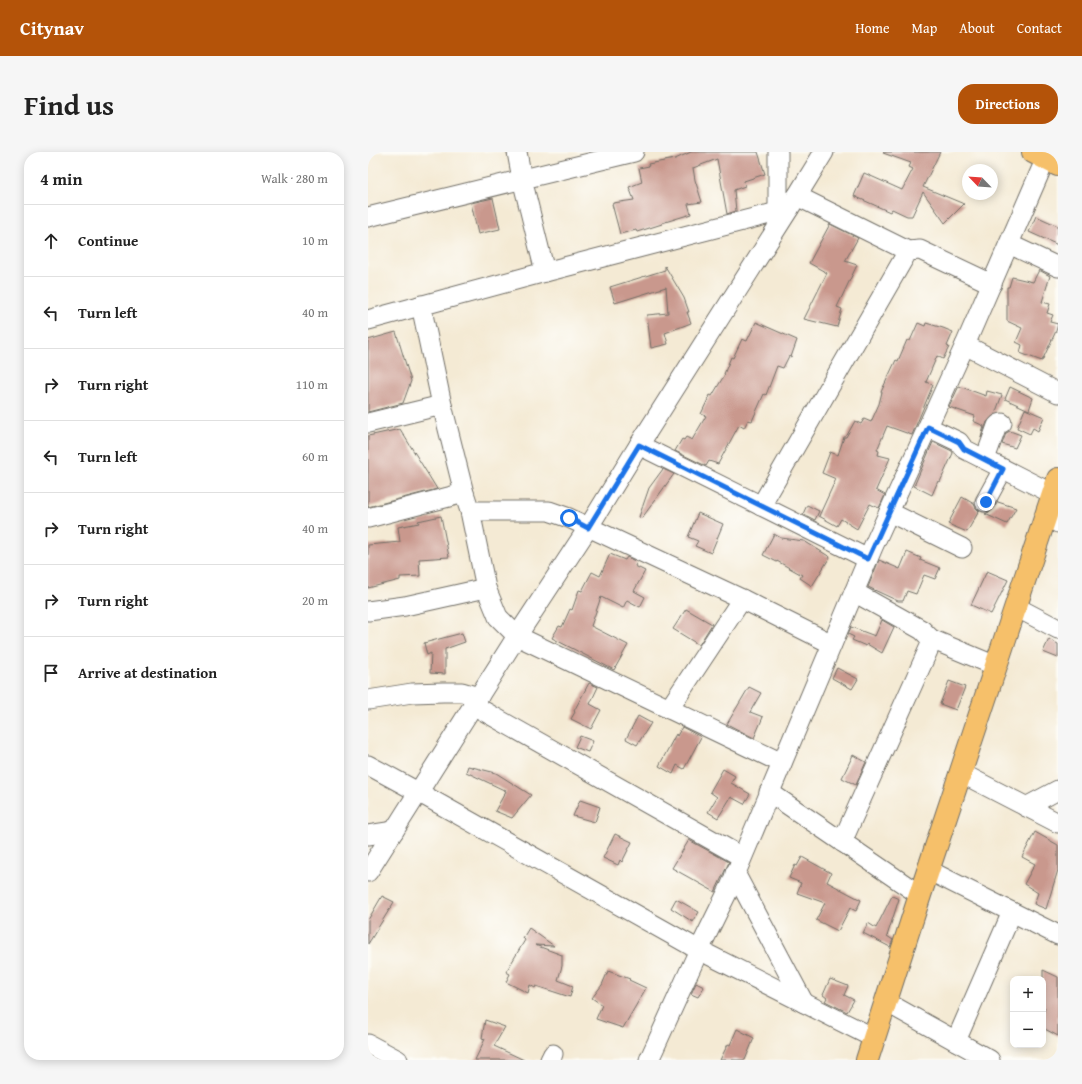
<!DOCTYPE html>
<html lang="en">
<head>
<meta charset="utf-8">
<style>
	:root { --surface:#fff; --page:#f6f6f6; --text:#222; --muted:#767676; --line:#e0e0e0; --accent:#b45309 }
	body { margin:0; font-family:"Gentium Book Plus",serif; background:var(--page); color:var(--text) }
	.controls { position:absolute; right:12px; bottom:12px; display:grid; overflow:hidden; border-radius:8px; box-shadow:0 2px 10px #0003 }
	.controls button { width:36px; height:36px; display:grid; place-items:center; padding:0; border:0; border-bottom:1px solid var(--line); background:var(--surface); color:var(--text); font:20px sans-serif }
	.compass { position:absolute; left:594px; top:12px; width:36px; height:36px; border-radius:50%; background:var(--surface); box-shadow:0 2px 10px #0003; rotate:295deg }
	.stop { position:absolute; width:12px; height:12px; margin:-9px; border:3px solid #1a73e8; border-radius:50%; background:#fff }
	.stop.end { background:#1a73e8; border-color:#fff; box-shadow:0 1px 4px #0008 }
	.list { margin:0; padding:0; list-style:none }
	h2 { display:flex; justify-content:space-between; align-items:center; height:52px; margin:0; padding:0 16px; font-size:17px }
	h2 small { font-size:13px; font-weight:400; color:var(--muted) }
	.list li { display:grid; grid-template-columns:26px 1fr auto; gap:12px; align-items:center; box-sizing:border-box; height:72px; padding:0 16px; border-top:1px solid var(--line) }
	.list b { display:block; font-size:15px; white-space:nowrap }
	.list em { font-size:13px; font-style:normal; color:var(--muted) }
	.icon { flex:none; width:22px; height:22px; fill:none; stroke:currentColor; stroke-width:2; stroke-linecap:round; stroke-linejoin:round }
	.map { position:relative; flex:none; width:690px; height:908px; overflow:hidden; border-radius:16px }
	header { display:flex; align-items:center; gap:24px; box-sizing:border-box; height:56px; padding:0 20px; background:var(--accent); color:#fff }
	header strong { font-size:19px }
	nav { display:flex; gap:22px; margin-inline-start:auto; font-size:14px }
	.intro { display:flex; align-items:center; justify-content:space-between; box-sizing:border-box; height:96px; padding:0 24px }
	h1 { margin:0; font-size:28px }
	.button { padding:10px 18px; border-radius:16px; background:var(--accent); color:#fff; font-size:14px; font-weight:700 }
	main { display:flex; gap:24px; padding:0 24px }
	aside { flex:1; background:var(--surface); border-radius:16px; box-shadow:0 2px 10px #0003 }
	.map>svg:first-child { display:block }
	.building { fill:#c9988d }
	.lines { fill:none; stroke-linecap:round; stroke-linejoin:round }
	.minor-casing { stroke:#716e66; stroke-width:21 }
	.major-casing { stroke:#716e66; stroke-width:24 }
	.minor { stroke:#fff; stroke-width:19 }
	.major { stroke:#f6c06b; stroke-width:22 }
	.route { stroke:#1a73e8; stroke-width:5 }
</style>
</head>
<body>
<header>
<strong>Citynav</strong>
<nav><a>Home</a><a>Map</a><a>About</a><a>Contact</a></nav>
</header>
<div class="intro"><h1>Find us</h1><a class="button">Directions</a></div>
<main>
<aside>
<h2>4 min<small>Walk · 280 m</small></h2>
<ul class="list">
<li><svg class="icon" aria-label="ahead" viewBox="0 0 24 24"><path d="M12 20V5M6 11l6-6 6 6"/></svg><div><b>Continue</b></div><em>10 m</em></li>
<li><svg class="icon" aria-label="left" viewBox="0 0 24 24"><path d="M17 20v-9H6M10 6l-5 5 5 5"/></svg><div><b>Turn left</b></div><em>40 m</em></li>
<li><svg class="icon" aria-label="right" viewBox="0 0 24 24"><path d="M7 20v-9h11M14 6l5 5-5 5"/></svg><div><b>Turn right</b></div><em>110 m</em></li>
<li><svg class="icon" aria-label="left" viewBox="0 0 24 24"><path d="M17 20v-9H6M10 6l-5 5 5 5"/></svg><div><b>Turn left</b></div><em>60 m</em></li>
<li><svg class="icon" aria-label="right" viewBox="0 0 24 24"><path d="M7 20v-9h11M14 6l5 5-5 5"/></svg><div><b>Turn right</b></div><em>40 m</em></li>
<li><svg class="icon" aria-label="right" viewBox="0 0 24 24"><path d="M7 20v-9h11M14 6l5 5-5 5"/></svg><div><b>Turn right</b></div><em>20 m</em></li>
<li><svg class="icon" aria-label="arrive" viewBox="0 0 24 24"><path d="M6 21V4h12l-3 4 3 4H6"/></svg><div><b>Arrive at destination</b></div></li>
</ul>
</aside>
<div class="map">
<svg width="690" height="908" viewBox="0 0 690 908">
	<rect width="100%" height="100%" fill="#fdfcf7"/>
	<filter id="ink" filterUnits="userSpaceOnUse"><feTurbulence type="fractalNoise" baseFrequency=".025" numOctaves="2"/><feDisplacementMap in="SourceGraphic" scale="8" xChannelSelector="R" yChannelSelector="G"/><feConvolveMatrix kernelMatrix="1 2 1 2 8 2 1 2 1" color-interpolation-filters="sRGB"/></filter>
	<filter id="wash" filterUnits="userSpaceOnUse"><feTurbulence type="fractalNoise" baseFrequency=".012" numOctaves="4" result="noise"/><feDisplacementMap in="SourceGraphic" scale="16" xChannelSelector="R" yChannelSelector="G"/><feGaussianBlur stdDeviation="0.9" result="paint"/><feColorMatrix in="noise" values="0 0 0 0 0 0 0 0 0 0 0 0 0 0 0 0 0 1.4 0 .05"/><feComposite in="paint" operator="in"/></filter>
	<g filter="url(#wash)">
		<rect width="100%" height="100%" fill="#f4ead4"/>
		<g id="blocks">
			<g class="building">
				<path d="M323,0h67l7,22 -21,7 1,5 -11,4 2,21 -9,3 -10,-55 -24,9 2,12 7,22 -14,2 3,10 -29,9v1l-25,8 -1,-2 -16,4 -8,-30h1v-1l21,-3 -5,-13 13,-5 -3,-14 10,-2 -1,-2 27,-5z"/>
				<path d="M516,0h56l-17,35 41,17 -19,19 -22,-31 -11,24h-5l-15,-7 -2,3 -36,-16 10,-23 38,17 11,-21 -4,-2 2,-4 -28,-10z"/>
				<path d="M125,46l7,31 -22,5 -7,-31z"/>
				<path d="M668,64l22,10v19l-29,-13z"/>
				<path d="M462,72l28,14 -13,23 12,4 -20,42 5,2 -5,18 -33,-8 23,-46 -18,-10z"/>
				<path d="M297,114l19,32 5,14h-2l4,11 -26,10 3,11 -17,4 -4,-33 21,-2 -2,-26 -51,16 -5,-16 55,-17z"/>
				<path d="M671,118l11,6 -8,26 8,2 -3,9 6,2 -3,7 8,2 -2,7 -14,30 -22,-8 2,-8 -6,-3 6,-14 -15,-7v-34h2l3,-10 21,5z"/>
				<path d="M388,170l41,18 -6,17 -2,-1 -6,12 -6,-2 -11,29 -2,-1 -12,27 -4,-1 -4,8 -5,-3 -21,39 -9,-3 -3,5 -31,-15 7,-12 2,1 2,-3 6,3 14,-24 -5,-2 9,-19 2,1 13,-22h-1l7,-17 2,1 9,-19 5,2z"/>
				<path d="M550,171l7,3 1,-3 17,5 10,4 -6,14 2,1 -6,12 -6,-3 -11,26 7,3 -21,50 -25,-9 -10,24 2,1 -1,4 12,3 -14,32 9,5 -6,13 -9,-4 -13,25 -16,-10 -4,7 -18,-10 17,-37 -14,-6 8,-21 8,3 6,-18h2l9,-16 6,3 3,-5 7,3 8,-18 3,-12h-1l15,-32 2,1 9,-21 3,1z"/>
				<path d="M28,180l15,49 -8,22 -35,9v-72z"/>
				<path d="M591,234l27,10 1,-5 15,4 -7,19 -8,8 -6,16 3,-12 -11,-5 2,-5 -26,-9z"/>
				<path d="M642,235l23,11 -4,12 -24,-11z"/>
				<path d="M657,257l19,8 -6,14 -5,-3 -3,6 -13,-6z"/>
				<path d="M32,277l37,60 -69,18v-71z"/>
				<path d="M642,279l11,4 -6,13 -13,-4 4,-11z"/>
				<path d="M565,290l19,9 1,2 -13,29 -2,-1 -6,14 -18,-9z"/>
				<path d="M295,317l11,5 -32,44 -3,-1 10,-29z"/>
				<path d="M594,345l12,7 2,4 3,3 -12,21 -19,-8z"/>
				<path d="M630,350l18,6 -9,16 -22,-10 6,-3z"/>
				<path d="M439,353l12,6 -4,9 -12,-6z"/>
				<path d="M330,361l25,11 -12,29 -16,-7 3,-5 -10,-4z"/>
				<path d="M73,364l8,41 -30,2 1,17 -20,1v3l-32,8v-43l32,-3 -2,-15 21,-4 -1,-2z"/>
				<path d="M406,382l7,4 23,3 26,16 -18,29 -12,-8 2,-3 -25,-14v1l-14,-7z"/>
				<path d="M539,400l14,6 -1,2 20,8 -5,11 -11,-4 -8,19 -9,-3 -4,10h-5l-30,-14 11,-27 21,9z"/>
				<path d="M242,402l15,6 2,-3 10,5 -2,4 10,5 -11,20 11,6 -5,10 -13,-7 -4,8 -22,-11 -10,29 37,19 -14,25 -62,-32 7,-12 3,1 8,-18 2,1 7,-20 3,1 10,-19 8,4z"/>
				<path d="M619,419l21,9 -17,34 -20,-9z"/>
				<path d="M318,457l26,15 -13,21 -26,-16z"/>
				<path d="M514,468l12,7 -12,26 -15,-9 -1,2 -14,-6 2,-3 -6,-3 3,-7 24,9z"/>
				<path d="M94,481l3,9 -20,7v25l-15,-1 1,-20 -4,2 -3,-12z"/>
				<path d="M681,487l9,5v14l-15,-6z"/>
				<path d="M469,516l21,11 -6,10 -20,-11z"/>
				<path d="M581,529l16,6 -9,23 -16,-6z"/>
				<path d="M221,531l9,4 -8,17 11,6 -10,19 -20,-10 4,-7 -1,-1z"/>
				<path d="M381,535l12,6 -11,19 13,5 -9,21 -27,-14z"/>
				<path d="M270,564l13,7 -14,22 -11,-6z"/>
				<path d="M314,575l19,10 -17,32 -7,-4 -4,9 -14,-8 17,-32 1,2z"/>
				<path d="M212,584l13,5 -5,11 -13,-5z"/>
				<path d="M485,603l13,7 -10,23 -14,-7z"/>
				<path d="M100,614l28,7 35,22 -19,23 -17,-7 11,-20 -40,-19z"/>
				<path d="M355,617l12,7 -4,7 19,11 -6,10 -13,-7 -13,21 -10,-6 9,-15 -7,-5z"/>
				<path d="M212,648l20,7 -5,15 -22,-6z"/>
				<path d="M667,680l23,13v25l-12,39 -12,-5 4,-11 -14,-9 11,-20 -13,-7z"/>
				<path d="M247,682l17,8 -10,20 -2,-2 -2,5 -15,-7z"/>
				<path d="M321,688l40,22 -14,30 -43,-24z"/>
				<path d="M434,705l29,16 -4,9 34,18 -5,11 -6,-3 -12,23 -22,-11 9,-17 -28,-10 4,-10 -12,-5 6,-13 2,1z"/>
				<path d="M14,744l12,6 -26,42v-24z"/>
				<path d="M524,744l7,3 -12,37 6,4 -3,7 -27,-14 5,-10 8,5z"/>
				<path d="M308,747l23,13 -6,10 -22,-14z"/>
				<path d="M161,776l25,18 -19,-1 27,10v11l-4,14 15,6 -3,11 -34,-11 -1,2 -5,-3 -2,8 -22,-11 4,-8 -4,-2 19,-32 -2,-2z"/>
				<path d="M675,818l15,7v59l-15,-8v-14l2,-6h-2z"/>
				<path d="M240,819l22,8 -1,1 17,8 -23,40 -27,-9 6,-14 -10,-7 10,-13z"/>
				<path d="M462,827l18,7 -4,9 10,5 -7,12 -22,-11 2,-3 -4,-3z"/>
				<path d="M328,831l8,4 -6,10 -7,-3z"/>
				<path d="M117,868l20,7 -11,19 30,14h-49l10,-21 -3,-1z"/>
				<path d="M369,877l17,9 -9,22h-25l8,-16 2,1z"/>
			</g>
		</g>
	</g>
	<g filter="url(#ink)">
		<use href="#blocks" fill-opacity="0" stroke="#716e66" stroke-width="1"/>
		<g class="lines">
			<defs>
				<g id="minor">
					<path d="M149,0l5,27 23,93"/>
					<path d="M410,0v60"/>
					<path d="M429,44l111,55"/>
					<path d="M0,65l266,-65"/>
					<path d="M641,92l49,23"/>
					<path d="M53,153l21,100 22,88 6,18 16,77 12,29 19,19 265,127"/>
					<path d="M0,168l177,-48 244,-63"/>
					<path d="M597,193l93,48"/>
					<path d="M0,271l74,-18"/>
					<path d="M560,275l31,15 5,7 89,45"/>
					<path d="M271,293l229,114"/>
					<path d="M617,307l12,-33 2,-2 3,-1"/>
					<path d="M617,350l18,-33"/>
					<path d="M393,354l147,-255 12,-1 72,34"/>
					<path d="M102,359h79l20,7 173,81 90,45"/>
					<path d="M521,360l73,36"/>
					<path d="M678,364l12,7"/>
					<path d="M0,366l96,-25"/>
					<path d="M648,455l42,22"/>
					<path d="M0,459l37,-5 81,-18"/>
					<path d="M563,487l65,27"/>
					<path d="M0,548l44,-7 31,-1h19l17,5"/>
					<path d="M105,553l269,152"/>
					<path d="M301,557l73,-110"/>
					<path d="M0,613l50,27 281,158 175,88"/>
					<path d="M593,621l97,50"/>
					<path d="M401,640l151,103"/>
					<path d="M658,655l32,-17"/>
					<path d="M0,683l26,-4"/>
					<path d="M474,690l88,-196 1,-7 -9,-9 -68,-38"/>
					<path d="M560,718l130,65"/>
					<path d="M0,720l149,-236 71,-108 51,-83 150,-236 35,-57"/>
					<path d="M367,721l69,130"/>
					<path d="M518,850l104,58"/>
					<path d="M588,889l56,-129"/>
					<path d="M0,892l30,16"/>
					<path d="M182,908l3,-6"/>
					<path d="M281,908l50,-110 31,-63 143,-340 92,-202 81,-187"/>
				</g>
				<g id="major">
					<path d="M665,0l25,13"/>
					<path d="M499,908l53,-165 138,-416"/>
				</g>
			</defs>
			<use href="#minor" class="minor-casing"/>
			<use href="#major" class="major-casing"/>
			<use href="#minor" class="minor"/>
			<use href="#major" class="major"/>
		</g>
	</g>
	<g class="lines" filter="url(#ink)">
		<path class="route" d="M201,366l19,10 51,-83 229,114 60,-132 31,15 5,7 39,20 -17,33"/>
	</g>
</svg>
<div class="controls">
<button>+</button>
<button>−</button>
</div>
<svg class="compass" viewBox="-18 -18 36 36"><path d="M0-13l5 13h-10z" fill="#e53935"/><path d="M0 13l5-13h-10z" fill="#767676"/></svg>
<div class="stop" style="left:201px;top:366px"></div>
<div class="stop end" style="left:618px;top:350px"></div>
</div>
</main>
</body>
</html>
